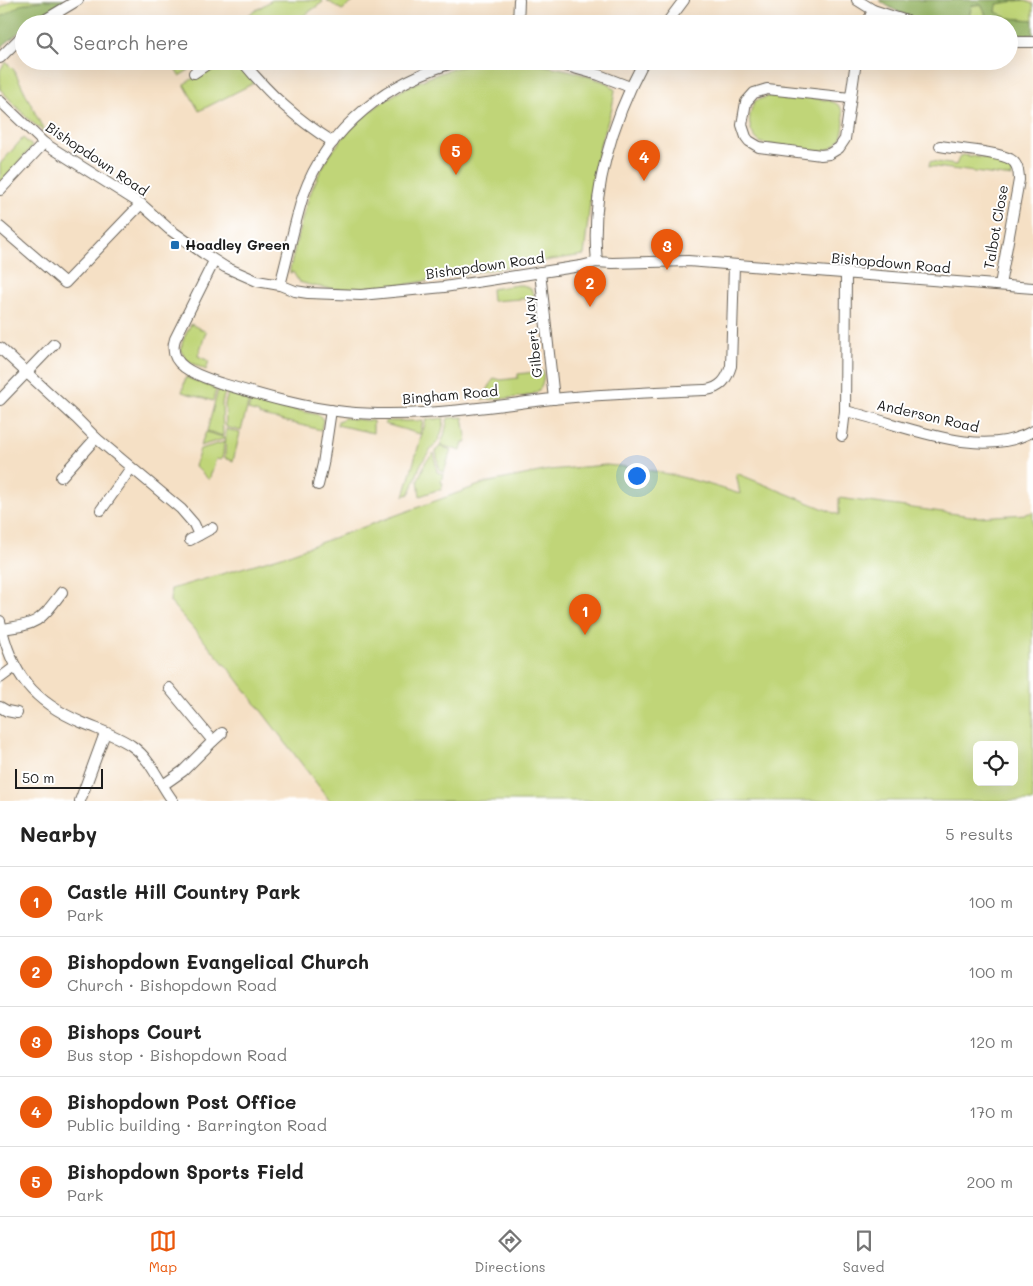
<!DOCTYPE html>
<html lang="en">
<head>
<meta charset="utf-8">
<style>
	:root { --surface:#fff; --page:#f6f6f6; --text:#222; --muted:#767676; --line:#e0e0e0; --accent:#ea580c }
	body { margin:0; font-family:Mali,sans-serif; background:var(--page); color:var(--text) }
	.controls { position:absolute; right:15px; bottom:15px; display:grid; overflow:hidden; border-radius:8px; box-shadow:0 5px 20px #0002 }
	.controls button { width:45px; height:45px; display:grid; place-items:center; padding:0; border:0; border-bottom:1px solid var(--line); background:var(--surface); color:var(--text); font:25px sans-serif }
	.scale { position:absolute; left:15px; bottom:12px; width:88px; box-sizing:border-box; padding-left:5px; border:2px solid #1c1c1c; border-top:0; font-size:14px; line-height:18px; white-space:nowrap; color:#1c1c1c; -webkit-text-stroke:4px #fff; paint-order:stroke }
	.you { position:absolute; left:636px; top:475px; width:18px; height:18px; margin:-12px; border:4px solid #fff; border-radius:50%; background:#1a73e8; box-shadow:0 0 0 8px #1a73e833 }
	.badge { display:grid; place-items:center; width:32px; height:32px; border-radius:50%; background:var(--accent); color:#fff; font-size:16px; font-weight:700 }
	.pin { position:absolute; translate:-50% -41px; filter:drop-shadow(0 1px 2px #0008) }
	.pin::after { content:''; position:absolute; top:26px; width:18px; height:15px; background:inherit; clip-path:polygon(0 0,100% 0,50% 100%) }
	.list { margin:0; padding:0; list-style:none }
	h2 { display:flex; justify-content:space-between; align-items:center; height:65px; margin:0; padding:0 20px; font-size:21px }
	h2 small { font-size:16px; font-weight:400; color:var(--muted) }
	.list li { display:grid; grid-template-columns:32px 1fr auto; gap:15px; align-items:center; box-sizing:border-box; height:70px; padding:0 20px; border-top:1px solid var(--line) }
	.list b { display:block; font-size:19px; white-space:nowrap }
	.list p { margin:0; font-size:16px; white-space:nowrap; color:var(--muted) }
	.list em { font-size:16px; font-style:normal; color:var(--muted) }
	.icon { flex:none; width:28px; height:28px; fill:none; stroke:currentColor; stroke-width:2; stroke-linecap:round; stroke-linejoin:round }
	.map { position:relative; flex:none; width:1033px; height:801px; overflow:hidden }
	.search { position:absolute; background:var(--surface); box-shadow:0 5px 20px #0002; left:15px; right:15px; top:15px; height:55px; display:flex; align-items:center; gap:12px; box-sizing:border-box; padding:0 18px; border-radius:28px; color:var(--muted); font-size:19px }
	.sheet { height:415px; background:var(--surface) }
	nav { display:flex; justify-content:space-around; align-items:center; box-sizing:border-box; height:70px; border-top:1px solid var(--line); background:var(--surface); font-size:14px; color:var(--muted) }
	nav a { display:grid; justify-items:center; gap:2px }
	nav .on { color:var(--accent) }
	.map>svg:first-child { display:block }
	.green { fill:#c0d578; stroke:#6e784a; fill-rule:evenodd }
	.forest { fill:#98b668; stroke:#5a6942 }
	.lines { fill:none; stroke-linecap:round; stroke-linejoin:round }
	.street-casing { stroke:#686157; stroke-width:12 }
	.street { stroke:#fff; stroke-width:10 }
	.poi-dot { fill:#1f6fb2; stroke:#fff; stroke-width:2 }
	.labels { text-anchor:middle; stroke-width:4; stroke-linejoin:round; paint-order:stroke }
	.street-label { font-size:14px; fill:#1c1c1c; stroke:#fff }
	.poi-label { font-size:14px; font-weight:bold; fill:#1c1c1c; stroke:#fff; text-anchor:start }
</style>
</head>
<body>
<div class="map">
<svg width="1033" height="801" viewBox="0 0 1033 801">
	<rect width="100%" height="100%" fill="#fff"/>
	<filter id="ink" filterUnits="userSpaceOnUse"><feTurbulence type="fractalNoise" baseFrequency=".02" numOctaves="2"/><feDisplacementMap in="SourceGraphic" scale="10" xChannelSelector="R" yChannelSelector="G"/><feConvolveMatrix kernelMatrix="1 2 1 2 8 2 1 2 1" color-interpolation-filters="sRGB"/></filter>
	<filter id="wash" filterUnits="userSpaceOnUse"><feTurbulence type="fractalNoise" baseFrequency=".0096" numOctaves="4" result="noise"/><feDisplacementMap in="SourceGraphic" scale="20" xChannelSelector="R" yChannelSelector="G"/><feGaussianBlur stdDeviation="1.12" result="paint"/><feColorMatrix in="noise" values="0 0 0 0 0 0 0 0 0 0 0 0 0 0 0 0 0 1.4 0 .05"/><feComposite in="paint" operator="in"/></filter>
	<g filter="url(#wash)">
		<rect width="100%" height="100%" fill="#f5e0c5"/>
		<g class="green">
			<path d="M13,0h51l-34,24h-6v4l-24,20v-40z"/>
			<path d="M272,0h50l1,2 -31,22h-58z"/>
			<path d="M326,0h30l-14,10z"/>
			<path d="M1014,0h9l10,4v16l-25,-2 -12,-5 1,-9z"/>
			<path d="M972,5h9l4,7 2,12h-20z"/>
			<path d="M176,61h22l-10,7 1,2 -10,6 -7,-12z"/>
			<path d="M222,61l16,1 16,21 -55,28 -15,-27z"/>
			<path d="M485,61l42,1 45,9 33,11 5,2 5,6 -3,18 -11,34 -8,35 -9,78c-42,6 -84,13 -125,20 -50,9 -111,23 -160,7l-6,-10 -3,1v-5c7,-27 12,-56 23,-81 30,-72 98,-112 172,-126z"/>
			<path d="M6,62l8,8 31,63 -18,-15 -27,-29v-19z"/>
			<path d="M769,96c13,-1 58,1 68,8 10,6 8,31 1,38 -4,5 -10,8 -17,9 -12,2 -46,-6 -60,-8 -14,-10 -14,-28 -6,-42z"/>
			<path d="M23,138l9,8 -1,2 -31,36v-20z"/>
			<path d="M963,155l42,6 7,7v9l-83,-11 1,-5 26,4 3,-7z"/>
			<path d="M517,285h6l8,4 4,9 -43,3 -1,-12z"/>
			<path d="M191,324l15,8 -8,24 11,5 -3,9c-29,-13 -30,-19 -15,-46z"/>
			<path d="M543,371c3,25 -14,25 -33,27 -10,1 -19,1 -28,2l12,-22 7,2 17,-2v-4z"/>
			<path d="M186,377l30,12 -3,12 -31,-9z"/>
			<path d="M218,390l7,2 -3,11 1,33 -16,-5z"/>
			<path d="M228,393l21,7 -8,31 -15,-4 -1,-23z"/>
			<path d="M251,400l68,15 4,5 -2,10 -62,-15v-2l-11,-3z"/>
			<path d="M463,417l4,25h-4l-2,9 -21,-6 4,-9 4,-18z"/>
			<path d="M345,418l28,3v12l-36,-8 1,-4z"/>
			<path d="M444,418c-2,27 -12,26 -23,46 -5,10 -6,20 -12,30l-5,2 22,-76z"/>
			<path d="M385,421h38l-3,13 -35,-10z"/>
			<path d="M226,429l14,4 -7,28 -8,-3z"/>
			<path d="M206,432l17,5 1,2 -24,7z"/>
			<path d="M224,442l-1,13 -2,5 -5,-1 -7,21 -14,-14 5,-17z"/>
			<path d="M440,446l11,4 -7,22 -5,-2 -3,-19z"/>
			<path d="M434,453l3,19 6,2 -2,8 2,1 -2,7h-4l-17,6 -2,-16 8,-19z"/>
			<path d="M606,465c47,3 90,15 134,29l-4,-21 103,42v-17l140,19 47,-3 7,-2v289h-703l-96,-126 -64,-73 1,-13 118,-35 196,-71 64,-13zM977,745h37v37h-37z"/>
		</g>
		<g class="forest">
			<path d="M44,0h20c-7,8 -30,24 -40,24v4l-24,20v-30l20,-13z"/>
			<path d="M879,0h144l-26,4 -1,8 12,6 25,2v15l-24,-1v-10h-22l-2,-12 -4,-7h-9l-5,19c-33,0 -60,-3 -88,-24z"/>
		</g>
	</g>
	<g filter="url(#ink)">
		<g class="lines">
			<defs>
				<g id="street">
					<path d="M857,0l16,10 43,14"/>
					<path d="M38,24l40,-24"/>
					<path d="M518,24l1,-24"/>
					<path d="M666,24l18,-24"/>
					<path d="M867,24l6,-14"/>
					<path d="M1009,42h24"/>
					<path d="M0,58l24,-24"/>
					<path d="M242,61c28,34 53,57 91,81"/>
					<path d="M549,61l50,14 31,12"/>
					<path d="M194,73l18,-12"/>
					<path d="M850,98l-83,-9 -13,4 -8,9 -4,23 4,12 3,4 10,6 62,8 8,-1 10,-6 6,-9 11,-78"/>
					<path d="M0,101l44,42 97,61 28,25 34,24 22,14 32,14 23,4 15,6 13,2 53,2 83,-8 137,-21 16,-4 15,1 76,-2 345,27"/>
					<path d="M940,146c16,3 58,6 70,13 8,4 9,13 9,21l-19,105"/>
					<path d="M0,190l44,-47"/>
					<path d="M0,227l65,56 76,-79"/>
					<path d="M214,261l-39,78c-9,28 25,37 45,44 40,12 83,25 125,29 69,7 139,-5 207,-13 51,-5 103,-7 154,-9 15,-2 21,-11 25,-24l3,-101"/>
					<path d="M597,262c-7,-69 15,-141 47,-201"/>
					<path d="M540,272l14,127"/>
					<path d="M280,285c8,-29 14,-60 23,-89 24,-69 88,-117 157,-135"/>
					<path d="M0,348l76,70 20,20 85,71 13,15 5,11"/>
					<path d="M0,400l54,-56"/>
					<path d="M845,411c56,12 135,51 188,20"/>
					<path d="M842,436l3,-25 1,-138"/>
					<path d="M61,477l35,-39"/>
					<path d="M318,485l5,-21 8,-54"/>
					<path d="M101,510l30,-42"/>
					<path d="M190,540l22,-12"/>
					<path d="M0,621c11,53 33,81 83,102 16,7 35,13 49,23 20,14 27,37 41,55"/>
					<path d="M2,629c37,-5 38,-8 60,-37"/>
					<path d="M0,678l15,-11"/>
					<path d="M0,707l7,4 10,2"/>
					<path d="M213,741l9,-8"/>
					<path d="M163,785l20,-14 30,-30 -44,-53"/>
					<path d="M80,801l25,-68"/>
				</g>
			</defs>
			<use href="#street" class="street-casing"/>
			<use href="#street" class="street"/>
		</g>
	</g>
	<rect class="poi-dot" x="170" y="240" width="10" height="10" rx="2.5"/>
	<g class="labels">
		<g class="street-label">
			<text transform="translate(97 159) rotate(34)" y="5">Bishopdown Road</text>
			<text transform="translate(996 227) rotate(-80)" y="5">Talbot Close</text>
			<text transform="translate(891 263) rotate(5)" y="5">Bishopdown Road</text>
			<text transform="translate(485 266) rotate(-8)" y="5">Bishopdown Road</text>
			<text transform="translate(533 337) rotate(-96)" y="5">Gilbert Way</text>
			<text transform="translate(450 395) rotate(-5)" y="5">Bingham Road</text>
			<text transform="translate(928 416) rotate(13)" y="5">Anderson Road</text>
		</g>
		<g class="poi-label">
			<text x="185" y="250">Hoadley Green</text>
		</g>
	</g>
</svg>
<div class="controls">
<button><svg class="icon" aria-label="locate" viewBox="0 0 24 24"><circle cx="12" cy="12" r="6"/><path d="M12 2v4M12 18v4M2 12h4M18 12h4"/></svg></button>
</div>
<div class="scale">50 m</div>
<div class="you"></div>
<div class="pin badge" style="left:585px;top:635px">1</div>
<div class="pin badge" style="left:590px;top:307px">2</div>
<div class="pin badge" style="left:667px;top:270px">3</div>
<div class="pin badge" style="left:644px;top:181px">4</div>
<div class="pin badge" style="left:456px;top:175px">5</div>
<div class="search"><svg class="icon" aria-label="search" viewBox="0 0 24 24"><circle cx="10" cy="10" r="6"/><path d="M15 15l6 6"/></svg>Search here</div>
</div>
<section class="sheet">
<h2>Nearby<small>5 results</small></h2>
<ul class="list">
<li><span class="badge">1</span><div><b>Castle Hill Country Park</b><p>Park</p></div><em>100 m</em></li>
<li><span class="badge">2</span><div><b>Bishopdown Evangelical Church</b><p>Church · Bishopdown Road</p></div><em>100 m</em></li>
<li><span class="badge">3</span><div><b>Bishops Court</b><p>Bus stop · Bishopdown Road</p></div><em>120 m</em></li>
<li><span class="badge">4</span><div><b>Bishopdown Post Office</b><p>Public building · Barrington Road</p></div><em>170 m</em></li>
<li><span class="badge">5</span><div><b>Bishopdown Sports Field</b><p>Park</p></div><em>200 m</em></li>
</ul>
</section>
<nav>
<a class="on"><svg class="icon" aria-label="map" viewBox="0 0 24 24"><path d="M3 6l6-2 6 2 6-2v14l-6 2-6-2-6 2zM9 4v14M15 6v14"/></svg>Map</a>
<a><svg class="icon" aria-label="directions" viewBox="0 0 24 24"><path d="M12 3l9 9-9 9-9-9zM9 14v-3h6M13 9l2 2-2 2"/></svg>Directions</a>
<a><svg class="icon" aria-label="saved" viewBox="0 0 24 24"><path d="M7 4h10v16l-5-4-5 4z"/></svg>Saved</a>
</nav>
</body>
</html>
